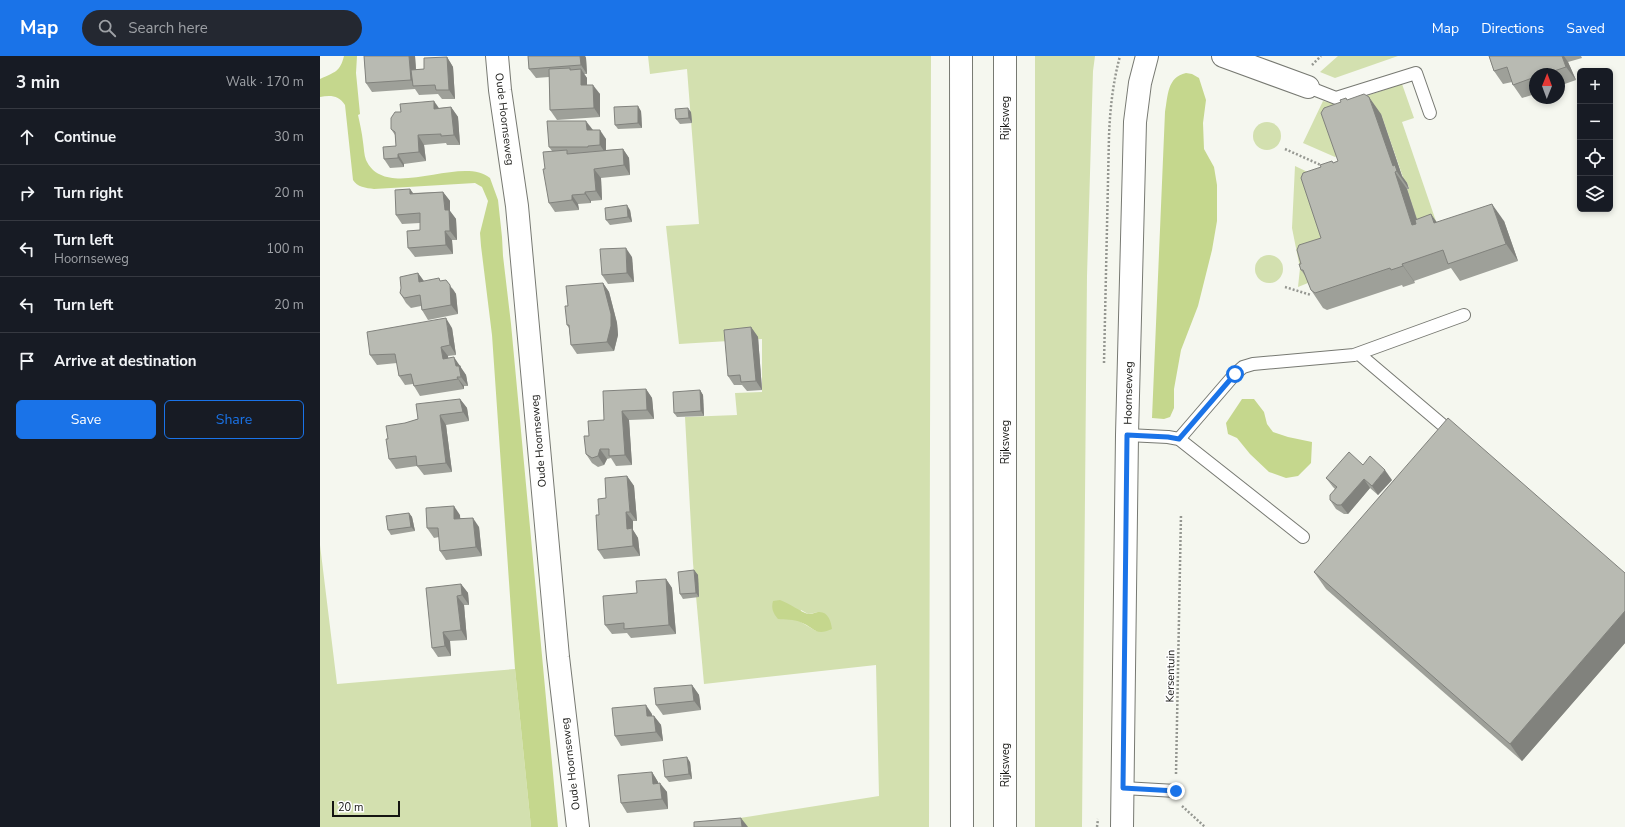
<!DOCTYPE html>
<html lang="en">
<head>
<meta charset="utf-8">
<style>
	:root { --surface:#171b24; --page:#242831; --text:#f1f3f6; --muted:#9ea1a6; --line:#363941; --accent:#1a73e8 }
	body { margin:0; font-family:"Nunito Sans",sans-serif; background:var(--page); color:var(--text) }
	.controls { position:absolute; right:12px; top:12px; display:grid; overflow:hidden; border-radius:6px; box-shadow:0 2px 6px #0003 }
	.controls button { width:36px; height:36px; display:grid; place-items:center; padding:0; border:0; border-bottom:1px solid var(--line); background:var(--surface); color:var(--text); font:20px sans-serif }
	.compass { position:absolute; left:1209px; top:12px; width:36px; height:36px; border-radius:50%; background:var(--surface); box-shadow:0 2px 6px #0003; rotate:1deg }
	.scale { position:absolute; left:12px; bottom:10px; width:68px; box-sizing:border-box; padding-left:4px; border:2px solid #151512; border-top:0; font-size:11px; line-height:14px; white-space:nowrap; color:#151512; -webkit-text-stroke:3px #fff; paint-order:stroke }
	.stop { position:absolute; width:12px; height:12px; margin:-9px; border:3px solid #1a73e8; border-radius:50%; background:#fff }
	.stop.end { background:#1a73e8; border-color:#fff; box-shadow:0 1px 4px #0008 }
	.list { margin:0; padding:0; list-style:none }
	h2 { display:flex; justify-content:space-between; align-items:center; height:52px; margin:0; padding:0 16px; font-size:17px }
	h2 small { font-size:13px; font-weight:400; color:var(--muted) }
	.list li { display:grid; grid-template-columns:26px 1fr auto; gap:12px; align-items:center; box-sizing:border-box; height:56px; padding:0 16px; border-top:1px solid var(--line) }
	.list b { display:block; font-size:15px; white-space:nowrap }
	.list p { margin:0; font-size:13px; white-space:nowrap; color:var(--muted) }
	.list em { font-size:13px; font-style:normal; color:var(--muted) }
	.actions { display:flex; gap:8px; padding:12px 16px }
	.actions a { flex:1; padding:9px 0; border:1px solid var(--accent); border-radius:6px; text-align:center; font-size:14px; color:var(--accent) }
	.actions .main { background:var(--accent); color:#fff }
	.icon { flex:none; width:22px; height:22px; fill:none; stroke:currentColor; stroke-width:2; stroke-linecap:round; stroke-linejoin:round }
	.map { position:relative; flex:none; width:1305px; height:771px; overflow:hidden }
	header { display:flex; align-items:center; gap:24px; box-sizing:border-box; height:56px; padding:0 20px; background:var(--accent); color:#fff }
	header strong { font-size:19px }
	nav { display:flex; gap:22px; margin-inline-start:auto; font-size:14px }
	.search { width:280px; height:36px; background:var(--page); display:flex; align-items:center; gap:10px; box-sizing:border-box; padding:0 14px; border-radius:22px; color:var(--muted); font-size:15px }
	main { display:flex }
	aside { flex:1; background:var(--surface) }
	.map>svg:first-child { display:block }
	.green { fill:#d3e0af; fill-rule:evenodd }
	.water { fill:#c5d78d }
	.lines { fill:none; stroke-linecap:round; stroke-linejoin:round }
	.lane-casing { stroke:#777972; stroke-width:14 }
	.street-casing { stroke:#777972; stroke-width:24 }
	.secondary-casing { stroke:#777972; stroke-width:24 }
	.highway-casing { stroke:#777972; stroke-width:24 }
	.path { stroke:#959791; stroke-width:2.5; stroke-dasharray:2 2; stroke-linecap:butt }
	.lane { stroke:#fff; stroke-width:12 }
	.street { stroke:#fff; stroke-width:22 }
	.secondary { stroke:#fff; stroke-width:22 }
	.highway { stroke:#fff; stroke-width:22 }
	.wall { fill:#9ea099 }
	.shaded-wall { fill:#81827d }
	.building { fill:#b8bab2; stroke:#81827d }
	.route { stroke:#1a73e8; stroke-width:5 }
	.labels { text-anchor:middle; stroke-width:3; stroke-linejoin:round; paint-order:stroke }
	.street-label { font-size:11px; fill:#151512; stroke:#fff }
</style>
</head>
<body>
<header>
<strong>Map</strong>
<div class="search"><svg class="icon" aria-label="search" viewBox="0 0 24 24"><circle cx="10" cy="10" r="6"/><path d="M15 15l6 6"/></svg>Search here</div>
<nav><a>Map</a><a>Directions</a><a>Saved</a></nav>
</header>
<main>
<aside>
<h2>3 min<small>Walk · 170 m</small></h2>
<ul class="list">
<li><svg class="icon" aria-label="ahead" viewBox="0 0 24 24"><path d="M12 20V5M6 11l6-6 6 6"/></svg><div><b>Continue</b></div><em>30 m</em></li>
<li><svg class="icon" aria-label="right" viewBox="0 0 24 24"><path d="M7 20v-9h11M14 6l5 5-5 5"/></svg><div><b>Turn right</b></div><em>20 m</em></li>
<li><svg class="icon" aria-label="left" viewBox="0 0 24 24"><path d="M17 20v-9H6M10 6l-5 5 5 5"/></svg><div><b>Turn left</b><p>Hoornseweg</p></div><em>100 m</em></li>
<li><svg class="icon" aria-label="left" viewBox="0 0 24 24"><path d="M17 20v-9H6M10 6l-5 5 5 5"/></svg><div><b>Turn left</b></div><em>20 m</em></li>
<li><svg class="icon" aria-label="arrive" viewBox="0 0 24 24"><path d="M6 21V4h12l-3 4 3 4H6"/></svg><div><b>Arrive at destination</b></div></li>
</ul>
<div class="actions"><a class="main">Save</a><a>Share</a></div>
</aside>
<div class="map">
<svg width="1305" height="771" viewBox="0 0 1305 771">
	<rect width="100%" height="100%" fill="#f5f7ef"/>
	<g class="green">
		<path d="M328,0h283l-2,771h-189v-9l139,-22 -3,-131 -172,19 -11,-121 -8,-146 52,-2 -2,-22 27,-1v-53l-83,5 -13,-118 33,-2 -12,-155 -37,5zM481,554l7,4 11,-2 -3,19 -17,-10z"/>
		<path d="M715,0h60l-2,15 -6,205 -5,551h-47z"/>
		<path d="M1018,0h60l-63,22 -15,-6z"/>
		<path d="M1082,28l12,34 -12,4 38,111 -16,9 -17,-53 2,-1 -2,-5h-2l-24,-69 -40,40 -6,3 -32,-14 20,-42 16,4z"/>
		<circle cx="947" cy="80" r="14"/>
		<path d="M975,110l38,18v71l-20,26 -15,6 2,-19 -8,-40z"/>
		<circle cx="949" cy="213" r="14"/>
		<path d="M0,489l17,139 178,-15 16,158h-211z"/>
	</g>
	<g class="water">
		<path d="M24,0h13l-1,17 4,41 -2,1c2,9 4,18 5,27 1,6 1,13 3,18 20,43 95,-6 124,18l8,22 4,37 1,19 8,68 47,503h-27l-16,-158 -23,-334 -11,-89 -1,-13 8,-32 -6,-14 -7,-4 -101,6c-8,-1 -17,-2 -21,-9l-8,-75c-6,-10 -15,-10 -25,-8v-18c15,-7 20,-7 24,-23z"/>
		<path d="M866,17l6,1 7,4 7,22 -3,23 1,26 10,18 3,18v36l-5,29 -14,56 -17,44 -7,39v19l-4,9 -6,2 -12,-1 13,-306c3,-16 2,-35 21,-39z"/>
		<path d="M922,343h12l10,13 3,12 6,8 15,5 24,5 -1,21 -13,13 -12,2 -17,-6 -19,-18 -13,-16 -9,-4 -2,-11z"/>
		<path d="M460,544c9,3 21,12 28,14 3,0 6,-1 10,-2 10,-1 13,9 14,17 -17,8 -18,-2 -32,-7 -6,-3 -15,-2 -22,-3 -5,-6 -7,-11 -5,-18z"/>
	</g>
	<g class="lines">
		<defs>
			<g id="lane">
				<path d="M988,31l28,11 80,-25 14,40"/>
				<path d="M1039,298l86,73"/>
				<path d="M807,379l41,2 11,2 124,98"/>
				<path d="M859,383l56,-65 8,-7 10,-3 101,-9 110,-40"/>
				<path d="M803,732l53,3"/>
			</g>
			<g id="street">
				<path d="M177,0l3,34 17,116 41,451 20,170"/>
				<path d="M903,0l85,31"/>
			</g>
			<path id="secondary" d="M802,771l5,-392 8,-313 5,-39 7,-27"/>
			<g id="highway">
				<path d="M641,0l1,771"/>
				<path d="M685,0v771"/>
			</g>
		</defs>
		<use href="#lane" class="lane-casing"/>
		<use href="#street" class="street-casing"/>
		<use href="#secondary" class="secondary-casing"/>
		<use href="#highway" class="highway-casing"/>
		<g class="path">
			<path d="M992,9l9,-9"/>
			<path d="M965,93l38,17"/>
			<path d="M965,231l26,8"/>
			<path d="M784,307l5,-227c1,-27 4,-54 11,-80"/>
			<path d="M856,718l5,-260"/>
			<path d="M862,750l23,21"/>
			<path d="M777,771l1,-8"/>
		</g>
		<use href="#lane" class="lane"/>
		<use href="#street" class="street"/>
		<use href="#secondary" class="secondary"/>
		<use href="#highway" class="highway"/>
	</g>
	<g class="wall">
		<path d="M44,0h51l1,13h8l23,-12 6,10 2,32h-13l-4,-5 -19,1 -4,-6 -43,3 -6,-9z"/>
		<path d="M208,0h59h-2l1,2 1,16h-3l3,4v7l13,9v23l-43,3 -7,-10 -1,-33 -13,1 -7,-9z"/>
		<path d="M1169,0h92l1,2 -14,4 8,18 -17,6v-12h-24v20l-13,4 -9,-13 -1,-3 -9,2 -9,-13z"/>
		<path d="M1026,42l1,2 34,14 21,62 5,7 2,6h-2l10,30 20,3 67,-1 14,40 -58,20 -9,-13 -37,13 1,2 -12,4 -1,-2 -75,25 -4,-2 -12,-18 -5,-13 -5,-7v-6l20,-26 12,-75 5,-2 3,-59z"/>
		<path d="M131,51l7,10 2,28h-13l-1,-2 -22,2 2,16 -22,3v3l-14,1 -6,-9 12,-13 -1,-11 -4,-6 48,-21z"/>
		<path d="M321,55l1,17 -24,1 -3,-4z"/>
		<path d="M371,56l1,11 -12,1 -4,-5z"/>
		<path d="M273,74l13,9v11l17,-1 6,9 1,17 -29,3 1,22 -11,1v2l-13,1 1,6 -24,2 -6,-9 -4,-34 7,-18 -3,-4z"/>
		<path d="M90,133l3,4 30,-1 7,9v10l6,8 1,21h-5l1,14 -38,3 -7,-9 12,-18v-7l-18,1 -6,-9z"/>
		<path d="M310,154l2,12 -22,3 -4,-5z"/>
		<path d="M312,201l2,25 -26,2 -6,-9z"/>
		<path d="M98,217l6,8h18l11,8 3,5 2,20 -30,6 -6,-10 -1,-4 -10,2 -5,-5 -6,-10z"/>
		<path d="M283,227l6,9 8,31 1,12 -4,16 -37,3 -6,-9 -2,-17 -2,-3 1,-19z"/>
		<path d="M431,271l7,10 4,53 -15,1 -5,-6h-8l-6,-9z"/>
		<path d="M132,272l4,27 -8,1v2l13,8v2l5,7 2,11h-4v3l-44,7 -6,-10 -1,-2 -8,1 -6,-9 -2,-13 -20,2 -7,-10z"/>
		<path d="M326,333l6,9 2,21 -25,1 3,45 -16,1 -5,-8 -4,1 -3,6 -6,2 -6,-4 -6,-9 3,-18 15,-16z"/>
		<path d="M380,334l3,5 1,21 -27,1 -3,-4z"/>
		<path d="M140,343l7,9 2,13 -23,4 6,47 -28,3 -7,-9 -21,3 -7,-10 -1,-20 17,-16 13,-4z"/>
		<path d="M307,420l7,10 3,35h-4v9l5,8 2,18 -36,3 -6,-9 1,-35 7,-17z"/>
		<path d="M1006,422l66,2 -14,15 -8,-7 -22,26h-4l-8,-5 -6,-9 5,-11 -2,-2z"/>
		<path d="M89,457l3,4 3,14 -24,4 -3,-5z"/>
		<path d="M140,459v3l19,9 3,29 -36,4 -6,-9 -1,-14 -5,1 -7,-10z"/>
		<path d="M374,514l4,5 1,22 -16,2 -3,-5z"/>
		<path d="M994,516l311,1v70l-103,118 -196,-172z"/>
		<path d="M346,523l6,9 4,46 -45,4 -4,-5 -15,1 -7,-9 32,-32z"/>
		<path d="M141,528l7,9 1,12h-5l3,35 -17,1 1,15 -13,1 -6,-9z"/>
		<path d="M372,629l7,10 2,15 -38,5 -7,-10z"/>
		<path d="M332,658v2h2l7,9 2,16 -42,5 -6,-10z"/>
		<path d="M370,706l2,17 -23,3 -4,-5z"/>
		<path d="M332,716l6,10v1l9,9 1,17 -41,4 -6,-10z"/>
	</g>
	<g class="shaded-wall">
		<path d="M89,0h6l2,30h-2l-4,-6z"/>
		<path d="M260,0h5l1,2 1,16 -6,-9z"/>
		<path d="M1242,0h2l4,6 8,18 -10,-13z"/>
		<path d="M127,1l6,10 2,32 -6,-9z"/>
		<path d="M261,13l6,9v16l-6,-9z"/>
		<path d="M273,29l7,9v23l-6,-9z"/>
		<path d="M1049,41l12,17 21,62 5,7 2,6 -16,-23z"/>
		<path d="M114,45l7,10 -7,-2z"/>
		<path d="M318,50l3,5 1,17 -4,-5z"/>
		<path d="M131,51l7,10 2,28 -6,-10z"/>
		<path d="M368,52l3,4 1,11 -3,-5z"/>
		<path d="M266,65l7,9v10l-6,-10z"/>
		<path d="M280,74l6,9v15l-6,-9z"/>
		<path d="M98,79l6,10 2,16 -7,-9z"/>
		<path d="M303,93l6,9 1,17 -6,-10z"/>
		<path d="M78,98l6,10v3l-6,-9z"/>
		<path d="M274,113l7,9 1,22 -6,-9z"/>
		<path d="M1075,116l12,17 17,53 -12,-17z"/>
		<path d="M90,133l6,9 -6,-4z"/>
		<path d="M123,136l7,9v10l6,8 1,21 -7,-9 -5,-21z"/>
		<path d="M265,136l6,9v2l-6,-9z"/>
		<path d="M252,139l6,9 1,6 -7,-10z"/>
		<path d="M1172,148l12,17 14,40 -12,-17z"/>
		<path d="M307,149l3,5 2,12 -4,-5z"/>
		<path d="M1111,158l12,17 -9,-8z"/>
		<path d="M125,175l7,9 1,14 -7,-9z"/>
		<path d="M306,192l6,9 2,25 -7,-9z"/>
		<path d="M1082,208l12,17 1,2 -12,-17z"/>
		<path d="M98,217l7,10 -6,-1z"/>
		<path d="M126,224l10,14 2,20 -7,-9z"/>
		<path d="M283,227l6,9 8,31 1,12 -4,16 -7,-9z"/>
		<path d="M126,262l6,10 4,27 -6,-10z"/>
		<path d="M431,271l7,10 4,53 -6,-9z"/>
		<path d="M121,291l7,9 2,12 -7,-9z"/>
		<path d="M134,301l12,18 2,11 -7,-9 -5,-11z"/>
		<path d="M137,321l7,9v3l-6,-10z"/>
		<path d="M326,333l6,9 2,21 -7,-9z"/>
		<path d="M380,334l3,5 1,21 -3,-5z"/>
		<path d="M140,343l7,9 2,13 -6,-9z"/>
		<path d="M302,355l7,9 3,45 -7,-10z"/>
		<path d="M120,359l6,10 6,47 -6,-9z"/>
		<path d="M280,393l7,10 -3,6 -6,-9z"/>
		<path d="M1065,414l7,10 -14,15 -6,-9z"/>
		<path d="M307,420l7,10 3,35 -7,-9z"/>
		<path d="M1044,423l6,9 -22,26 -7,-9z"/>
		<path d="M134,450l6,9 1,13 -7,-9z"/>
		<path d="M306,456l7,9v9l5,8 2,18 -7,-10 -6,-17z"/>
		<path d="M89,457l3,4 3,14 -4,-4z"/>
		<path d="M153,462l6,9 3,29 -6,-9z"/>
		<path d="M374,514l4,5 1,22 -3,-4z"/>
		<path d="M346,523l6,9 4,46 -7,-9z"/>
		<path d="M141,528l7,9 1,12 -7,-10z"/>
		<path d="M137,540l7,9 3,35 -6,-10z"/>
		<path d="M1305,555v32l-103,118 -12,-17z"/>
		<path d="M123,576l7,9 1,15 -6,-10z"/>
		<path d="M372,629l7,10 2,15 -7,-9z"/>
		<path d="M326,649l6,9 1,12 -6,-10z"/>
		<path d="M334,660l7,9 2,16 -7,-9z"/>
		<path d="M367,701l3,5 2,17 -3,-5z"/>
		<path d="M332,716l6,10 1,11 -6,-9z"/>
		<path d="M340,727l7,9 1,17 -6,-10z"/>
		<path d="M421,762l7,9h-6z"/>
	</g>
	<g class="building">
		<path d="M44,0h45l2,24 -45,3z"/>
		<path d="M208,0h52l1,9 -52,4z"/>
		<path d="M1169,0h73l4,11 -21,7h-10v3l-22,8 -6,-18 -13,4z"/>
		<path d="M127,1l2,33h-13l-1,-5 -22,1 -2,-16 13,-1v-11z"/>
		<path d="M250,12v2l11,-1v16h12l1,23 -44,2 -1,-41z"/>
		<path d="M1044,38l5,3 24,69 2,-1 2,6 -2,1 17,53 4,-1 -1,-4 16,-6 3,9 58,-19 14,40 -58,20 -5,-14 -41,14 1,2 -12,4 -1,-2 -75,25 -4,-3 -8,-20h-2l-2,-6h2l-4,-14 2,-5 22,-7 -20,-60 2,-5 18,-6 -1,-2 12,-4 1,2 5,-2 -17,-48 3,-5 17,-6 -1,-2 6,-2 1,2z"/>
		<path d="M114,45v8l17,-2 3,28 -13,1v-2l-23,1 1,17 -21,2v4l-14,1 -1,-12 13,-1 -1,-14 -4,-3v-11l4,-6h6l-1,-8z"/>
		<path d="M318,50v17l-23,2 -1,-18z"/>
		<path d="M368,52l1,10 -13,1 -1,-10z"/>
		<path d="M227,65h39l1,9h13v15l-12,1v1h-39z"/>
		<path d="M303,93l1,16 -30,4 2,22 -11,1v2l-13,1v5l-23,3 -6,-34h2l-2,-17 24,-2v4z"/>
		<path d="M90,133v5l33,-2 2,18h4l1,21h-5l1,14 -38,3 -1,-17 13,-1v-17l-24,2 -1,-25z"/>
		<path d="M307,149l1,12 -22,3 -1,-12z"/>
		<path d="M306,192l1,25 -25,2 -2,-26z"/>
		<path d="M98,217l1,9 20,-4 1,3 6,-1 4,5 1,20 -29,5 -2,-15 -16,3 -4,-5 1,-5 -1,-11z"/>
		<path d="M283,227l8,31v12l-4,16 -36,3 -2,-20h-2l-2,-19h3l-2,-20z"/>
		<path d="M126,262l4,27 -9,2 2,12 11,-2 2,9h3l2,11h-4l1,2 -44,7 -3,-12 -12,2 -4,-22 -25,1 -3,-23z"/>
		<path d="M431,271l5,54 -15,1 -1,-7 -12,1 -4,-46z"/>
		<path d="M326,333l1,21 -25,1 3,44 -16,1v-7h-9l-2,7 -6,2 -6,-4 -2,-18h5l-1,-15 16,-1 -1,-29z"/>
		<path d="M380,334l1,21 -27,2 -1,-21z"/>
		<path d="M140,343l3,13 -23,3 6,48 -29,3 -1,-10 -27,3 -3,-20h2l-2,-13 19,-3 13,-4 -2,-15z"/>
		<path d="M1128,362l177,155v38l-115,133 -196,-172z"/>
		<path d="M1029,396l14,13 7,-9 15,14 -13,16 -8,-7 -23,26h-4l-7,-5v-5l7,-8 -11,-9z"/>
		<path d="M307,420l3,36h-4l1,17 5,-1 1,18 -35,4 -2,-35h3l-1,-16 8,-1 -1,-20z"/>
		<path d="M134,450v13l19,-1 3,29 -36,4 -2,-23h-11l-1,-20z"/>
		<path d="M89,457l2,14 -23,3 -2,-14z"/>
		<path d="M374,514l2,23 -16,1 -2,-22z"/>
		<path d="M346,523l3,46 -45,4v-6l-19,2 -2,-29 34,-3 -1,-12z"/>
		<path d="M141,528l1,11 -5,1 4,34 -18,2 2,14 -13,2 -6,-60z"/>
		<path d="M372,629l2,16 -38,4 -2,-17z"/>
		<path d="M326,649l1,11h7l2,16 -41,4 -3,-28z"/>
		<path d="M367,701l2,17 -24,3 -2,-17z"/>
		<path d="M332,716l1,12 7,-1 2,16 -41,4 -3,-28z"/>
		<path d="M421,762l1,9h-48v-5z"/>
	</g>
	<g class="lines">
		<path class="route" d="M856,735l-53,-3 4,-353 41,2 11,2 56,-65"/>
	</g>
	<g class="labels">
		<g class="street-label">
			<text transform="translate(685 62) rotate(-90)" y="4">Rijksweg</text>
			<text transform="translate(185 63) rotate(83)" y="4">Oude Hoornseweg</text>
			<text transform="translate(808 337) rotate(-89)" y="4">Hoornseweg</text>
			<text transform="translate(218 385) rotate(-95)" y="4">Oude Hoornseweg</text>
			<text transform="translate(685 386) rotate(-90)" y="4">Rijksweg</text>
			<text transform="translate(850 620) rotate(-89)" y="4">Kersentuin</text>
			<text transform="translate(250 708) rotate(-97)" y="4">Oude Hoornseweg</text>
			<text transform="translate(685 709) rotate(-90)" y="4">Rijksweg</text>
		</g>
	</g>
</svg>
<div class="controls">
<button>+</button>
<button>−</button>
<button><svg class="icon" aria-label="locate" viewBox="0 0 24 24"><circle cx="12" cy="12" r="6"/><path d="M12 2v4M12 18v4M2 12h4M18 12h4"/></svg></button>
<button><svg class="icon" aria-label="layers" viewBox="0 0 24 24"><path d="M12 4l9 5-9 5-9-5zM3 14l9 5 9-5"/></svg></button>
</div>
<svg class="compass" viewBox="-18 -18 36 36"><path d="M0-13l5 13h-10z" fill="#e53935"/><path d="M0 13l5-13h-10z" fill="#9ea1a6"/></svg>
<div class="scale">20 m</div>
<div class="stop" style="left:915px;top:318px"></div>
<div class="stop end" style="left:856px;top:735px"></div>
</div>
</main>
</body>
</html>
